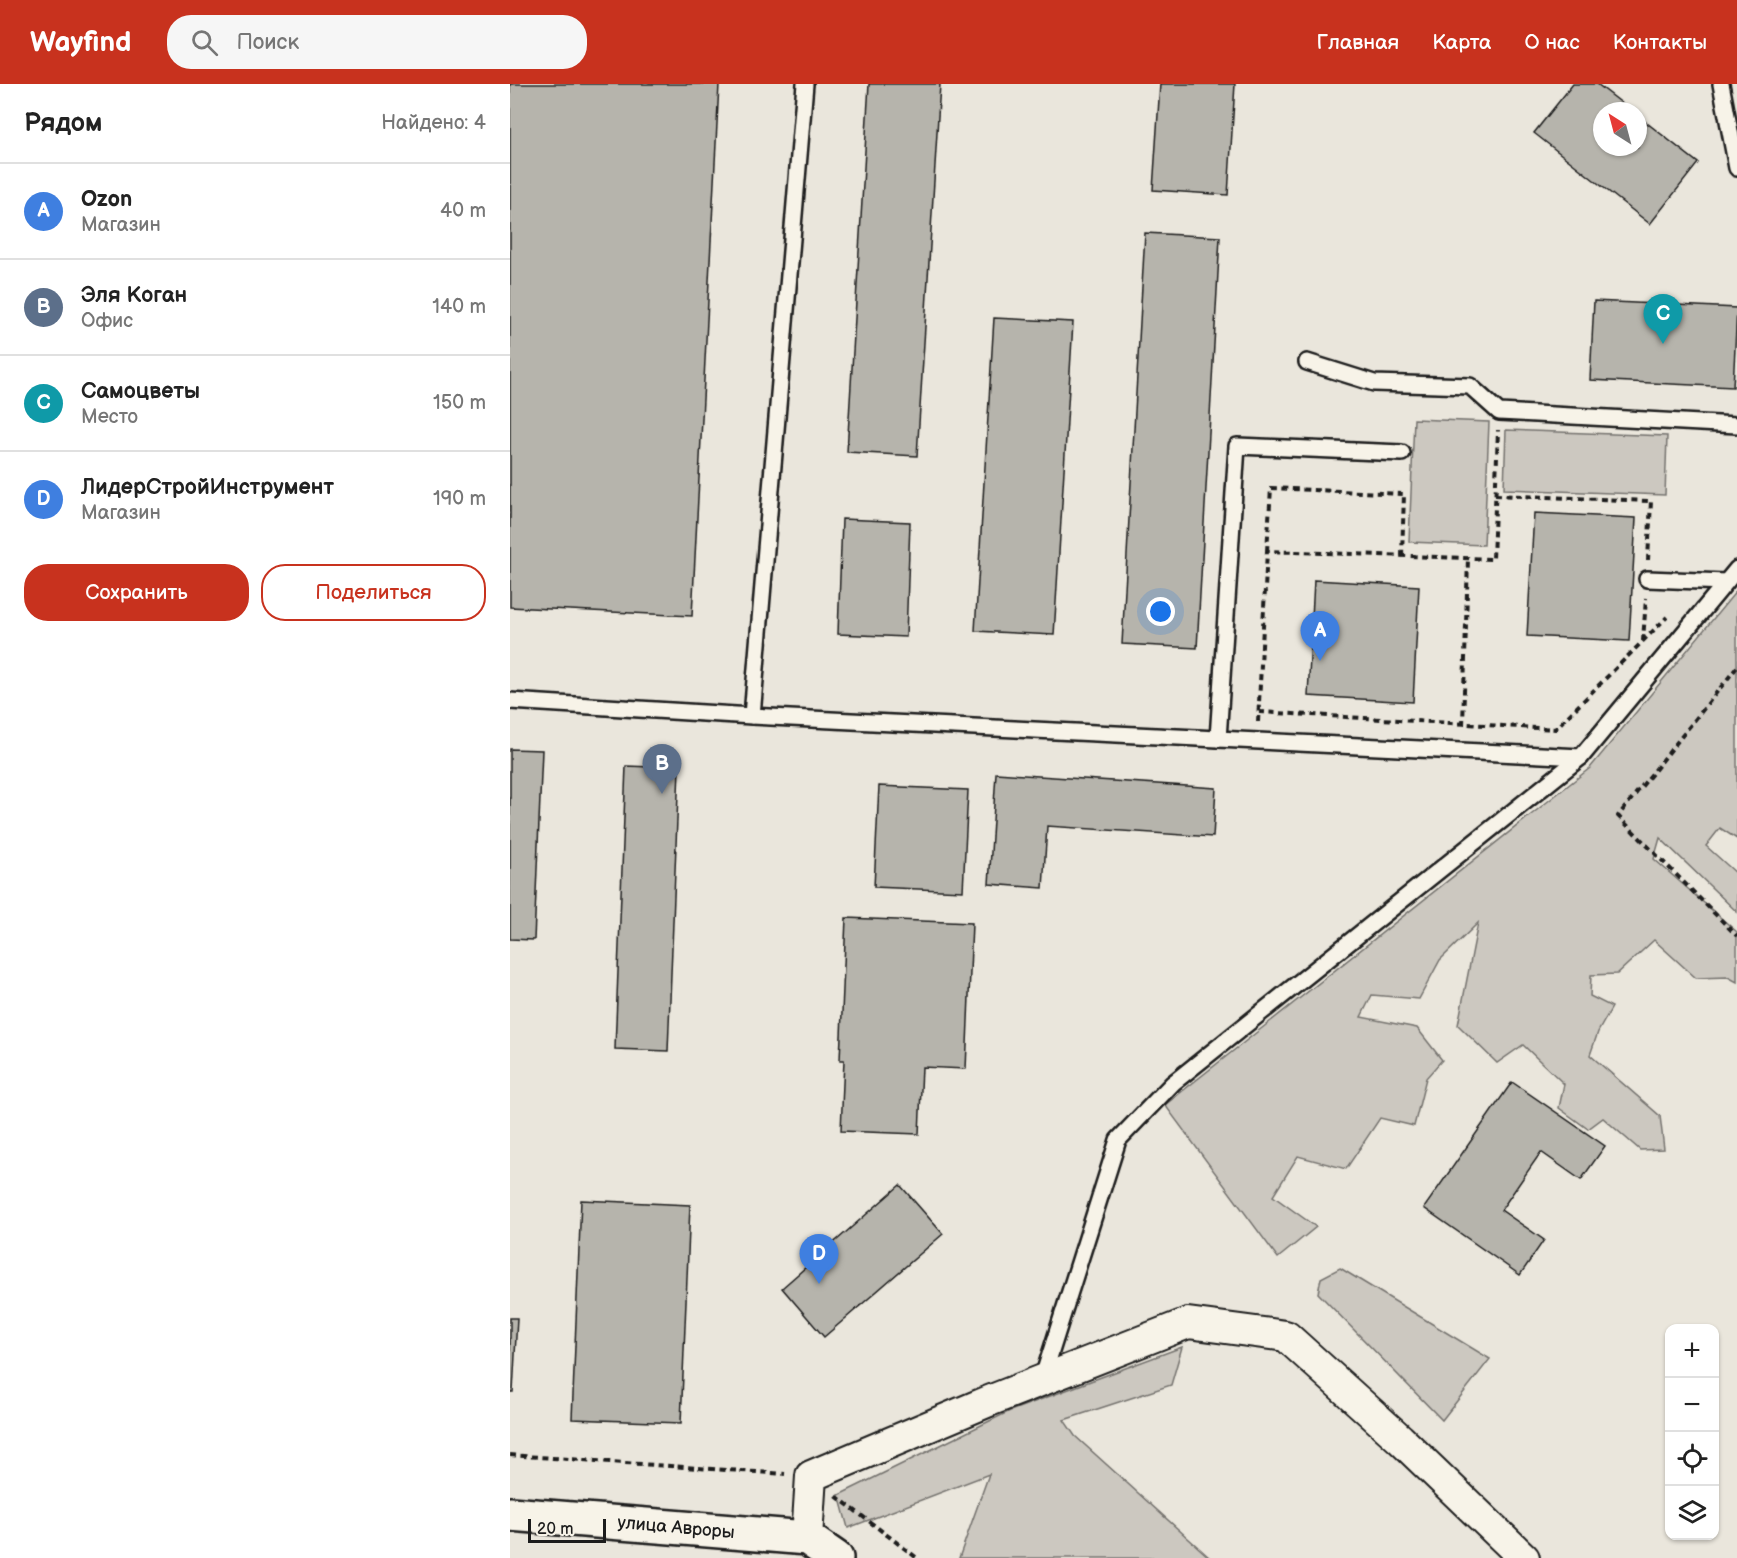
<!DOCTYPE html>
<html lang="ru">
<head>
<meta charset="utf-8">
<style>
	:root { --surface:#fff; --page:#f6f6f6; --text:#222; --muted:#767676; --line:#e0e0e0; --accent:#c8321e }
	body { margin:0; font-family:"Balsamiq Sans",sans-serif; background:var(--page); color:var(--text) }
	.controls { position:absolute; right:18px; bottom:18px; display:grid; overflow:hidden; border-radius:12px; box-shadow:0 2px 4px #0004 }
	.controls button { width:54px; height:54px; display:grid; place-items:center; padding:0; border:0; border-bottom:2px solid var(--line); background:var(--surface); color:var(--text); font:30px sans-serif }
	.compass { position:absolute; left:1083px; top:18px; width:54px; height:54px; border-radius:50%; background:var(--surface); box-shadow:0 2px 4px #0004; rotate:324deg }
	.scale { position:absolute; left:18px; bottom:15px; width:78px; box-sizing:border-box; padding-left:6px; border:3px solid #1c1c1c; border-top:0; font-size:16px; line-height:21px; white-space:nowrap; color:#1c1c1c; -webkit-text-stroke:4px #f7f3e8; paint-order:stroke }
	.you { position:absolute; left:651px; top:528px; width:21px; height:21px; margin:-15px; border:4px solid #fff; border-radius:50%; background:#1a73e8; box-shadow:0 0 0 9px #1a73e833 }
	.badge { display:grid; place-items:center; width:39px; height:39px; border-radius:50%; background:var(--accent); color:#fff; font-size:20px; font-weight:700 }
	.pin { position:absolute; translate:-50% -50px; filter:drop-shadow(0 2px 3px #0008) }
	.pin::after { content:''; position:absolute; top:32px; width:21px; height:18px; background:inherit; clip-path:polygon(0 0,100% 0,50% 100%) }
	.list { margin:0; padding:0; list-style:none }
	h2 { display:flex; justify-content:space-between; align-items:center; height:78px; margin:0; padding:0 24px; font-size:26px }
	h2 small { font-size:20px; font-weight:400; color:var(--muted) }
	.list li { display:grid; grid-template-columns:39px 1fr auto; gap:18px; align-items:center; box-sizing:border-box; height:96px; padding:0 24px; border-top:2px solid var(--line) }
	.list b { display:block; font-size:22px; white-space:nowrap }
	.list p { margin:0; font-size:20px; white-space:nowrap; color:var(--muted) }
	.list em { font-size:20px; font-style:normal; color:var(--muted) }
	.actions { display:flex; gap:12px; padding:18px 24px }
	.actions a { flex:1; padding:14px 0; border:2px solid var(--accent); border-radius:24px; text-align:center; font-size:21px; color:var(--accent) }
	.actions .main { background:var(--accent); color:#fff }
	.icon { flex:none; width:33px; height:33px; fill:none; stroke:currentColor; stroke-width:2; stroke-linecap:round; stroke-linejoin:round }
	.map { position:relative; flex:none; width:1227px; height:1474px; overflow:hidden }
	header { display:flex; align-items:center; gap:36px; box-sizing:border-box; height:84px; padding:0 30px; background:var(--accent); color:#fff }
	header strong { font-size:28px }
	nav { display:flex; gap:33px; margin-inline-start:auto; font-size:21px }
	.search { width:420px; height:54px; background:var(--page); display:flex; align-items:center; gap:15px; box-sizing:border-box; padding:0 21px; border-radius:24px; color:var(--muted); font-size:22px }
	main { display:flex }
	aside { flex:1; background:var(--surface) }
	.map>svg:first-child { display:block }
	.green { fill:#ccc8c0; stroke:#74726e; stroke-width:1.5 }
	.building { fill:#b6b4ac; stroke:#1c1c1c; stroke-width:1.5 }
	.lines { fill:none; stroke-linecap:round; stroke-linejoin:round }
	.lane-casing { stroke:#1c1c1c; stroke-width:20 }
	.street-casing { stroke:#1c1c1c; stroke-width:34 }
	.secondary-casing { stroke:#1c1c1c; stroke-width:38 }
	.path { stroke:#1c1c1c; stroke-width:4; stroke-dasharray:6 4.5; stroke-linecap:butt }
	.lane { stroke:#f7f3e8; stroke-width:15 }
	.street { stroke:#f7f3e8; stroke-width:30 }
	.secondary { stroke:#f7f3e8; stroke-width:33 }
	.labels { text-anchor:middle; stroke-width:4.5; stroke-linejoin:round; paint-order:stroke }
	.street-label { font-size:18px; fill:#1c1c1c; stroke:#f7f3e8 }
</style>
</head>
<body>
<header>
<strong>Wayfind</strong>
<div class="search"><svg class="icon" aria-label="search" viewBox="0 0 24 24"><circle cx="10" cy="10" r="6"/><path d="M15 15l6 6"/></svg>Поиск</div>
<nav><a>Главная</a><a>Карта</a><a>О нас</a><a>Контакты</a></nav>
</header>
<main>
<aside>
<h2>Рядом<small>Найдено: 4</small></h2>
<ul class="list">
<li><span class="badge" style="background:#3f7fe0">A</span><div><b>Ozon</b><p>Магазин</p></div><em>40 m</em></li>
<li><span class="badge" style="background:#5c6f8a">B</span><div><b>Эля Коган</b><p>Офис</p></div><em>140 m</em></li>
<li><span class="badge" style="background:#0f9aa8">C</span><div><b>Самоцветы</b><p>Место</p></div><em>150 m</em></li>
<li><span class="badge" style="background:#3f7fe0">D</span><div><b>ЛидерСтройИнструмент</b><p>Магазин</p></div><em>190 m</em></li>
</ul>
<div class="actions"><a class="main">Сохранить</a><a>Поделиться</a></div>
</aside>
<div class="map">
<svg width="1227" height="1474" viewBox="0 0 1227 1474">
	<rect width="100%" height="100%" fill="#eae6dc"/>
	<filter id="ink" filterUnits="userSpaceOnUse"><feTurbulence type="fractalNoise" baseFrequency=".0167" numOctaves="2"/><feDisplacementMap in="SourceGraphic" scale="12" xChannelSelector="R" yChannelSelector="G"/><feConvolveMatrix kernelMatrix="1 2 1 2 8 2 1 2 1" color-interpolation-filters="sRGB"/></filter>
	<g filter="url(#ink)">
		<g class="green">
			<path d="M904,335l75,3 -5,123 -75,-3z"/>
			<path d="M996,346l161,6 -2,59 -161,-6z"/>
			<path d="M1227,506v249l-17,-11 -14,18 31,28v38l-77,-74 -6,21 83,73v50l-9,-5 -32,1 -42,-38 -37,34 -26,1 -1,21 22,11 -14,25 -8,23 70,61 4,33 -24,1 -37,-32 -15,11 -29,-21 5,-24 -41,-39 -26,18 -39,-38 20,-102 -38,37 -21,39 -47,-4 -11,22 56,11 25,32 -16,18 -12,48 -34,-8 -34,51 -48,-13 -25,40 43,31 -38,31 -113,-153 425,-337z"/>
			<path d="M830,1184l150,91 -48,61 -124,-127 3,-15z"/>
			<path d="M672,1263l-11,38 -107,35 11,16 135,122h-251l30,-84 -141,54 -9,-33 171,-84z"/>
		</g>
		<g class="building">
			<path d="M0,0h209l-27,532 -182,-9z"/>
			<path d="M359,0h71l-23,372 -70,-4z"/>
			<path d="M650,0h75l-7,111 -75,-5z"/>
			<path d="M1063,0h24l35,27h-30v36h36v-31l60,47 -48,61 -116,-91z"/>
			<path d="M635,149l75,4 -23,411 -75,-4z"/>
			<path d="M1084,217l143,7 -4,79 -143,-7z"/>
			<path d="M484,234l79,4 -19,313 -79,-4z"/>
			<path d="M1024,429l102,5 -7,123 -102,-5z"/>
			<path d="M332,435l68,3 -4,115 -68,-3z"/>
			<path d="M804,496l105,6 -6,116 -105,-6z"/>
			<path d="M0,665l32,1 -8,190 -24,-1z"/>
			<path d="M116,682l53,2 -11,283 -53,-2z"/>
			<path d="M486,689l220,15 -3,49 -166,-11 -4,62 -54,-4z"/>
			<path d="M369,702l89,4 -5,101 -89,-4z"/>
			<path d="M336,834l126,5 -6,146 -44,-2 -3,67 -78,-3 3,-71h-4z"/>
			<path d="M1002,998l93,64 -24,34 -40,-28 -40,58 43,30 -24,35 -96,-67z"/>
			<path d="M390,1101l43,49 -119,103 -42,-49z"/>
			<path d="M71,1116l109,5 -9,218 -109,-4z"/>
			<path d="M0,1234h7l-4,74h-3z"/>
		</g>
		<g class="lines">
			<defs>
				<g id="lane">
					<path d="M1211,0l16,84"/>
					<path d="M797,278l67,21 96,3 29,26 238,13"/>
					<path d="M1137,495l79,3"/>
					<path d="M0,617l242,15 829,41"/>
					<path d="M242,632l53,-632"/>
					<path d="M708,655l19,-293 165,7"/>
					<path d="M532,1296l76,-240 55,-57 408,-326 156,-188"/>
				</g>
				<path id="street" d="M297,1454l4,-62 178,-75 199,-78 98,13 114,103 124,119"/>
				<path id="secondary" d="M0,1430l297,24 29,20"/>
			</defs>
			<use href="#lane" class="lane-casing"/>
			<use href="#street" class="street-casing"/>
			<use href="#secondary" class="secondary-casing"/>
			<g class="path">
				<path d="M985,411l156,6 -3,59"/>
				<path d="M757,467l4,-63 133,6 -2,62"/>
				<path d="M1133,557l3,-43"/>
				<path d="M1227,583l-119,149 119,120"/>
				<path d="M749,628l296,17 112,-112"/>
				<path d="M748,638l9,-171 226,8 5,-129"/>
				<path d="M953,641l5,-167"/>
				<path d="M0,1371l275,19"/>
				<path d="M326,1412l81,62"/>
			</g>
			<use href="#lane" class="lane"/>
			<use href="#street" class="street"/>
			<use href="#secondary" class="secondary"/>
		</g>
	</g>
	<g class="labels">
		<g class="street-label">
			<text transform="translate(166 1443) rotate(5)" y="6">улица Авроры</text>
		</g>
	</g>
</svg>
<div class="controls">
<button>+</button>
<button>−</button>
<button><svg class="icon" aria-label="locate" viewBox="0 0 24 24"><circle cx="12" cy="12" r="6"/><path d="M12 2v4M12 18v4M2 12h4M18 12h4"/></svg></button>
<button><svg class="icon" aria-label="layers" viewBox="0 0 24 24"><path d="M12 4l9 5-9 5-9-5zM3 14l9 5 9-5"/></svg></button>
</div>
<svg class="compass" viewBox="-18 -18 36 36"><path d="M0-13l5 13h-10z" fill="#e53935"/><path d="M0 13l5-13h-10z" fill="#767676"/></svg>
<div class="scale">20 m</div>
<div class="you"></div>
<div class="pin badge" style="left:810px;top:577px;background:#3f7fe0">A</div>
<div class="pin badge" style="left:152px;top:710px;background:#5c6f8a">B</div>
<div class="pin badge" style="left:1153px;top:260px;background:#0f9aa8">C</div>
<div class="pin badge" style="left:309px;top:1200px;background:#3f7fe0">D</div>
</div>
</main>
</body>
</html>
